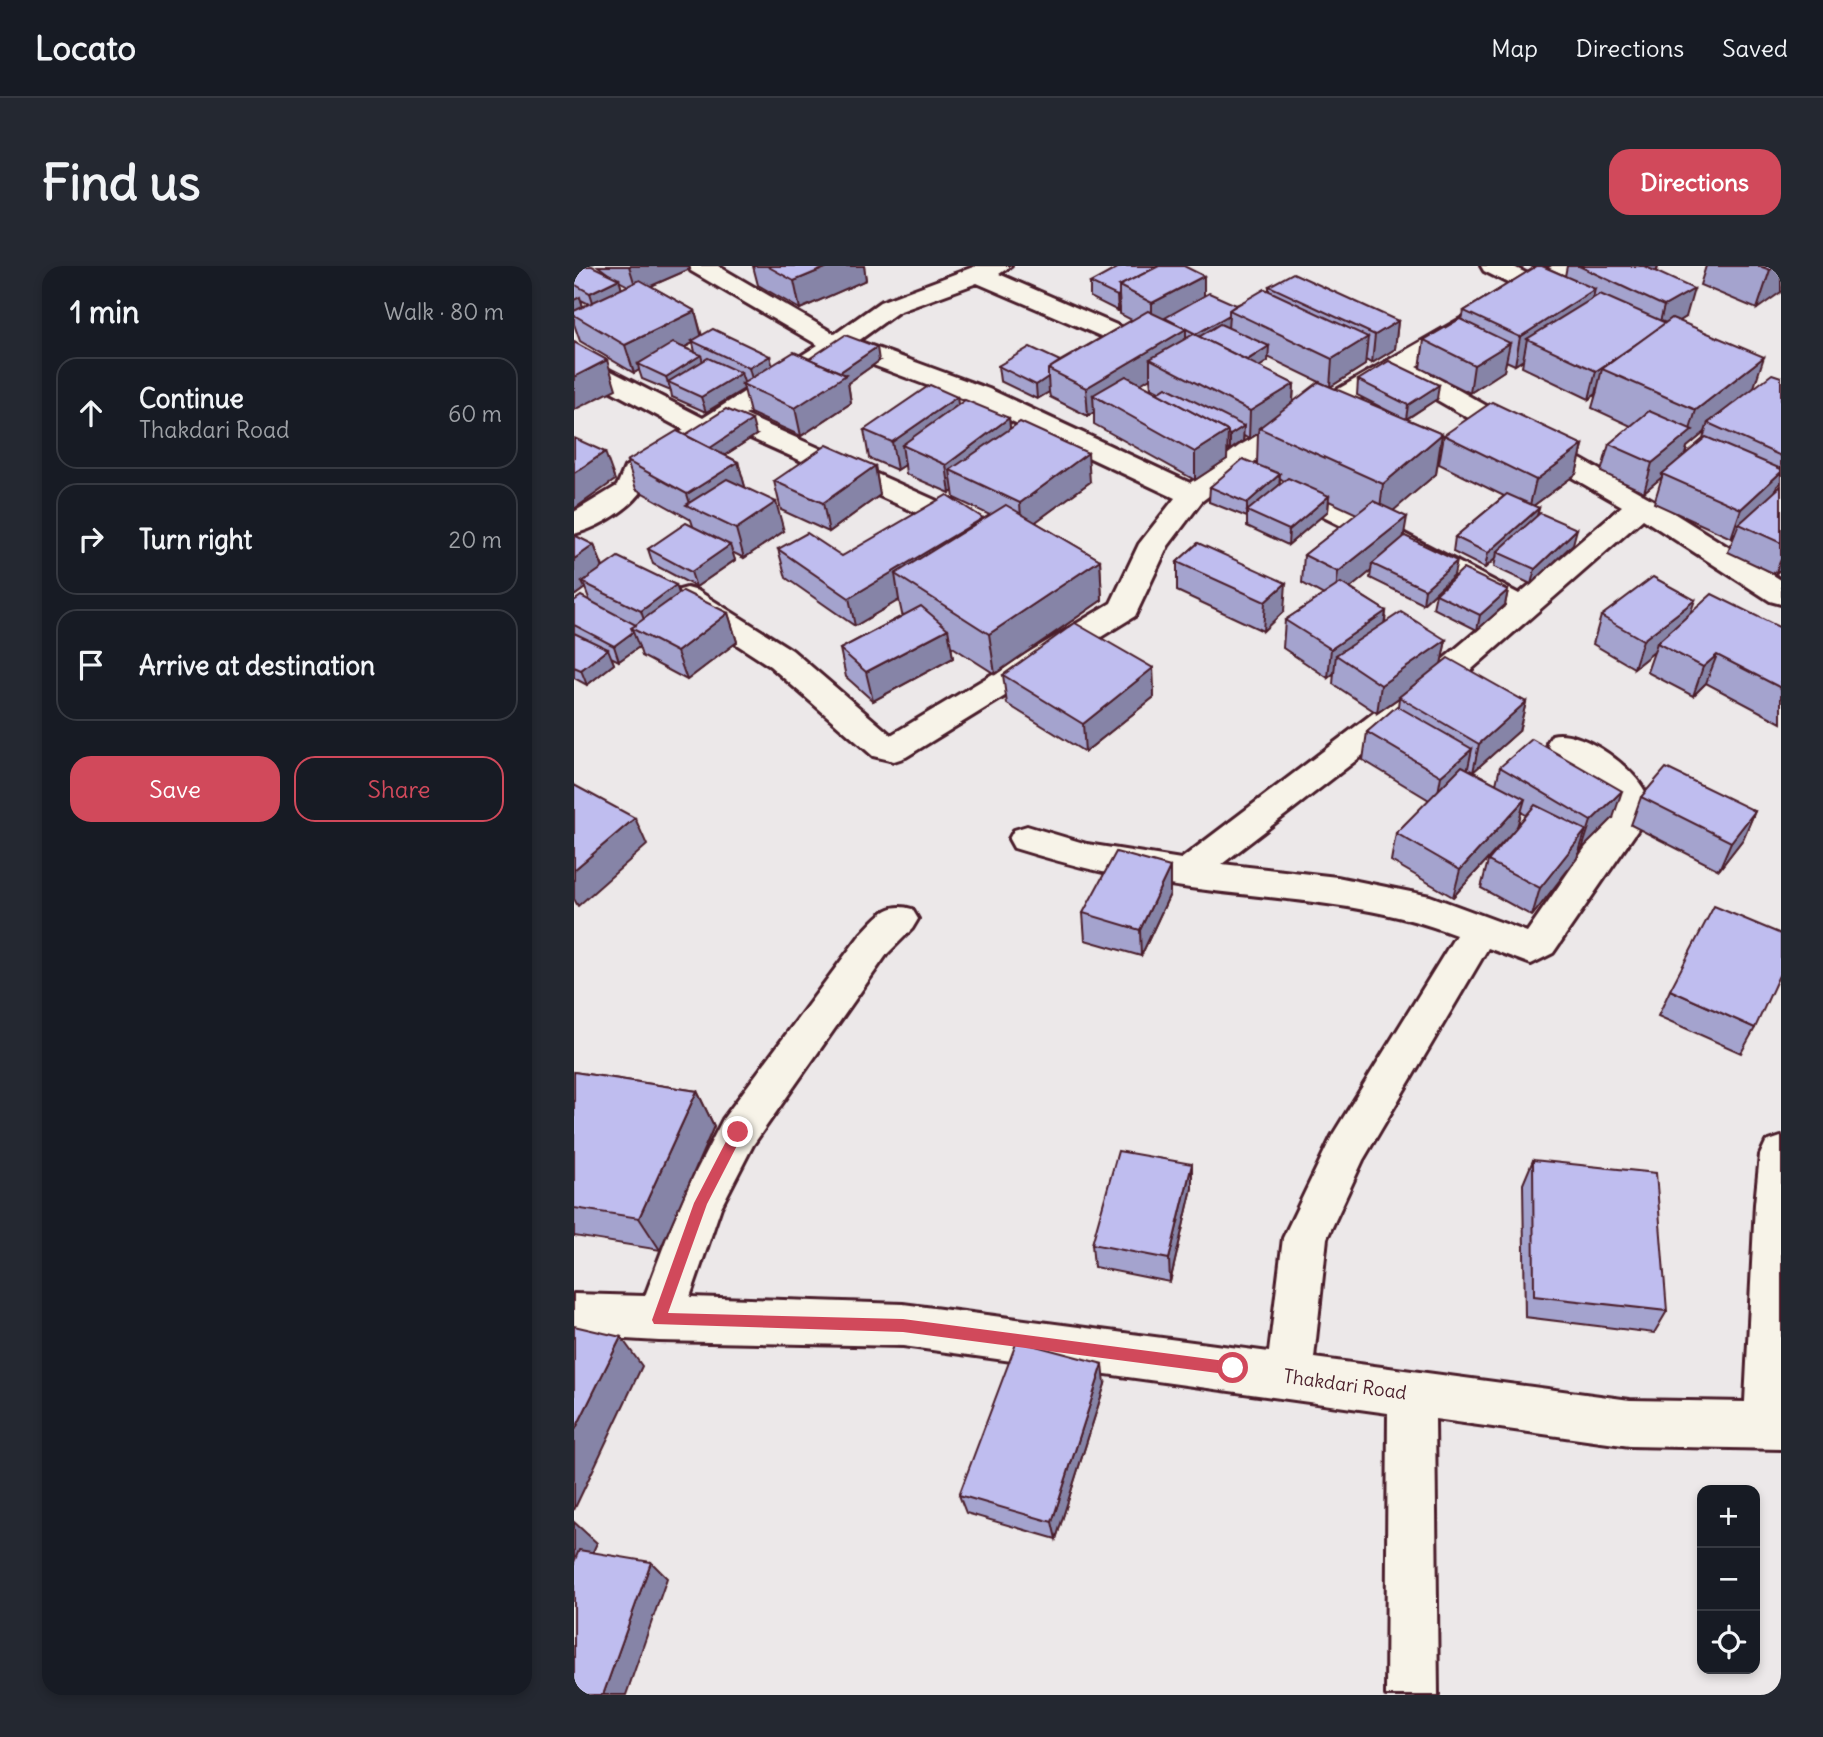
<!DOCTYPE html>
<html lang="en">
<head>
<meta charset="utf-8">
<style>
	:root { --surface:#171b24; --page:#242831; --text:#f1f3f6; --muted:#9ea1a6; --line:#363941; --accent:#d1495b }
	body { margin:0; font-family:Delius,sans-serif; background:var(--page); color:var(--text) }
	.controls { position:absolute; right:21px; bottom:21px; display:grid; overflow:hidden; border-radius:14px; box-shadow:0 4px 10px #0003 }
	.controls button { width:63px; height:63px; display:grid; place-items:center; padding:0; border:0; border-bottom:2px solid var(--line); background:var(--surface); color:var(--text); font:35px sans-serif }
	.stop { position:absolute; width:21px; height:21px; margin:-16px; border:5px solid #d1495b; border-radius:50%; background:#fff }
	.stop.end { background:#d1495b; border-color:#fff; box-shadow:0 2px 7px #0008 }
	.list { margin:0; padding:0; list-style:none }
	h2 { display:flex; justify-content:space-between; align-items:center; height:91px; margin:0; padding:0 28px; font-size:30px }
	h2 small { font-size:23px; font-weight:400; color:var(--muted) }
	.list li { display:grid; grid-template-columns:46px 1fr auto; gap:21px; align-items:center; box-sizing:border-box; height:112px; margin:0 14px 14px; padding:0 14px; border:2px solid var(--line); border-radius:21px }
	.list b { display:block; font-size:26px; white-space:nowrap }
	.list p { margin:0; font-size:23px; white-space:nowrap; color:var(--muted) }
	.list em { font-size:23px; font-style:normal; color:var(--muted) }
	.actions { display:flex; gap:14px; padding:21px 28px }
	.actions a { flex:1; padding:16px 0; border:2px solid var(--accent); border-radius:21px; text-align:center; font-size:24px; color:var(--accent) }
	.actions .main { background:var(--accent); color:#fff }
	.icon { flex:none; width:38px; height:38px; fill:none; stroke:currentColor; stroke-width:2; stroke-linecap:round; stroke-linejoin:round }
	.map { position:relative; flex:none; width:1207px; height:1429px; overflow:hidden; border-radius:21px }
	header { display:flex; align-items:center; gap:42px; box-sizing:border-box; height:98px; padding:0 35px; background:var(--surface); border-bottom:2px solid var(--line) }
	header strong { font-size:33px }
	nav { display:flex; gap:38px; margin-inline-start:auto; font-size:24px }
	.intro { display:flex; align-items:center; justify-content:space-between; box-sizing:border-box; height:168px; padding:0 42px }
	h1 { margin:0; font-size:49px }
	.button { padding:18px 32px; border-radius:21px; background:var(--accent); color:#fff; font-size:24px; font-weight:700 }
	main { display:flex; gap:42px; padding:0 42px }
	aside { flex:1; background:var(--surface); border-radius:21px; box-shadow:0 4px 10px #0003 }
	.map>svg:first-child { display:block }
	.lines { fill:none; stroke-linecap:round; stroke-linejoin:round }
	.minor-casing { stroke:#4a1f2b; stroke-width:6 }
	.minor { fill:#f7f3e8; fill-rule:evenodd }
	.wall { fill:#a4a3ce; stroke:#4a1f2b; stroke-width:2; fill-rule:evenodd }
	.shaded-wall { fill:#8684a7; stroke:#4a1f2b; stroke-width:2 }
	.building { fill:#bfbdef; stroke:#4a1f2b; stroke-width:2 }
	.route { fill:#d1495b }
	.labels { text-anchor:middle; stroke-width:5; stroke-linejoin:round; paint-order:stroke }
	.street-label { font-size:19px; fill:#4a1f2b; stroke:#f7f3e8 }
</style>
</head>
<body>
<header>
<strong>Locato</strong>
<nav><a>Map</a><a>Directions</a><a>Saved</a></nav>
</header>
<div class="intro"><h1>Find us</h1><a class="button">Directions</a></div>
<main>
<aside>
<h2>1 min<small>Walk · 80 m</small></h2>
<ul class="list">
<li><svg class="icon" aria-label="ahead" viewBox="0 0 24 24"><path d="M12 20V5M6 11l6-6 6 6"/></svg><div><b>Continue</b><p>Thakdari Road</p></div><em>60 m</em></li>
<li><svg class="icon" aria-label="right" viewBox="0 0 24 24"><path d="M7 20v-9h11M14 6l5 5-5 5"/></svg><div><b>Turn right</b></div><em>20 m</em></li>
<li><svg class="icon" aria-label="arrive" viewBox="0 0 24 24"><path d="M6 21V4h12l-3 4 3 4H6"/></svg><div><b>Arrive at destination</b></div></li>
</ul>
<div class="actions"><a class="main">Save</a><a>Share</a></div>
</aside>
<div class="map">
<svg width="1207" height="1429" viewBox="0 0 1207 1429">
	<rect width="100%" height="100%" fill="#ece8e9"/>
	<filter id="ink" filterUnits="userSpaceOnUse"><feTurbulence type="fractalNoise" baseFrequency=".0143" numOctaves="2"/><feDisplacementMap in="SourceGraphic" scale="14" xChannelSelector="R" yChannelSelector="G"/><feConvolveMatrix kernelMatrix="1 2 1 2 8 2 1 2 1" color-interpolation-filters="sRGB"/></filter>
	<g filter="url(#ink)">
		<g class="lines">
			<defs>
				<path id="minor" d="M114,0h30l117,68 45,-32 96,-36h35l-12,8 143,62 4,5 -4,5h-18l-147,-63 -79,29 -40,29 131,48 201,94 49,-37 277,-159 -32,-16 -3,-5h31l22,11 18,-11h30l-29,20 10,9 -3,5 -9,2 -16,-5 -119,69 235,133 130,81v24l-11,-3 -127,-82 -187,164 -234,181 115,13 93,19 97,36 85,-123 1,-11 -5,-6 -56,-41 -5,-8 5,-8c28,-8 88,35 96,64 2,9 -2,18 -7,26l-88,128 -22,11 -43,-16 -125,212 -36,78 -13,120 316,42 115,2 10,-198 5,-49 6,-13 15,-5v312l-151,-3 -195,-27 3,276h-52l2,-282 -485,-67 -244,-5 -85,-5v-42l71,2 35,-93 43,-84 138,-185c16,-17 27,-33 51,-25l6,10 -6,10 -25,25 -134,191 -32,62 -31,90 213,7 366,48 14,-114 49,-102 124,-201c-84,-33 -177,-35 -266,-47 -60,-8 -118,-22 -176,-40l-5,-9 5,-9 13,-4 60,18 94,15 253,-192 71,-60 -234,-116 -4,-6 4,-6 10,-3 10,3 68,31 160,84 103,-88 -225,-129 -138,81 -57,43 -34,45 -33,70 -229,141 -12,4 -21,-5 -103,-90 -94,-61 -4,-7 4,-7 11,-3 11,3 94,59 99,85 220,-132 28,-59 36,-46 -206,-97 -128,-48 -96,62 239,107 5,6 -5,6 -10,3 -10,-3 -238,-107 -78,50c-6,27 -48,50 -74,57v-22l43,-26 8,-19 59,-37 -110,-59v-19l129,66 115,-73 -127,-74z"/>
			</defs>
			<use href="#minor" class="minor-casing"/>
			<use href="#minor" class="minor"/>
		</g>
		<g class="wall">
			<path d="M0,0l37,10 -13,-10h91l1,3 -39,17 44,25 7,25 70,30 37,-7 70,2 -31,22 3,20 -50,33 -51,-23 -6,-24 -38,23 -34,-15 -1,-6 -29,-12 -3,-9 -5,3 -54,-32 -6,-17zM45,15l9,5 -6,3zM7,34l8,4 -6,3zM119,77l2,9 -11,-4z"/>
			<path d="M179,0h111l2,14 -66,29 -42,-24z"/>
			<path d="M957,0h17l-3,1 20,9 2,-10h91l-1,6 29,45 -7,4 75,67 27,-11v106l-4,3 -1,4 5,-4v83l-6,5 -47,-22 7,-18 -4,4 -77,-35 8,-26 -18,15 -43,-20 8,-28 22,-18 -39,-18 4,-14 -7,5 -67,-32 1,-7 -8,5 -9,-4 -2,10 -34,22 -50,-25 4,-28 38,-20 2,-9 70,-43zM1131,166l-2,7 -18,16 2,-8z"/>
			<path d="M1132,0h75l-24,43 -57,-24z"/>
			<path d="M630,10v20l32,9 33,-14v-5l129,35 -3,28 -23,14 -7,-3v5l-35,22 -62,-30v4l-9,6 35,17 -1,19 107,14 -43,-22 1,-15 79,19 -30,20 35,15 -6,40 -43,36 11,27 50,38 -31,29 -53,-26 1,-7 -21,17 36,23 -1,12 61,17 -5,23 85,39 -7,29 -46,41 23,12 4,-17 113,51 -31,31 -2,-1 -3,10 -45,58 -51,-28 7,-27 19,-23 -54,59 -62,-36 5,-28 33,-33 -66,-40 4,-28 31,-26 1,-8 -22,15 -44,-29 1,-11 -6,5 -45,-30 2,-28 39,-25 -22,-12 2,-28 53,-41 -28,-13 -1,10 -40,34 -41,-19v-9l-38,-15 1,-15 47,-23 1,-31 -9,6 -5,-3 -1,5 -13,9 -3,-1v10l-32,21 -101,-56v-12l-6,4 -38,-19 -1,-5 -12,7 -37,-18 -2,-15 62,-5 72,-41 -12,-6v-5l-2,2 -28,-14v-14zM576,112l1,9 8,4 -2,2 -17,-9zM706,212l4,3 -5,4zM947,546l5,3 -8,11z"/>
			<path d="M384,139l51,13 1,10 80,54 -55,40 65,38 2,40 -107,74 -44,-28 2,12 -80,43 -27,-24 -6,-28 64,-34 -2,-1 -3,-14 -44,26 -69,-48 -8,-29 64,7 141,-37 7,-4 -36,-17 -1,-7 -3,2 -44,-19 -1,-9 -8,5 -28,-12 -5,-28z"/>
			<path d="M111,169h71l-31,20 13,7 7,25 39,44 -40,27 -12,-6 3,8 -39,27 -43,-23 -5,-15 45,-23 -2,-6 -55,-31 -9,-28z"/>
			<path d="M870,169l139,10 -7,29 -43,32 6,2 -2,8 36,28 -42,40 -37,-17 2,-9 -11,10 -32,-16 2,-15 49,-41 -65,-32z"/>
			<path d="M301,200l5,29 -51,37 -48,-22 -7,-29z"/>
			<path d="M624,277l86,68 -21,20 -86,-40v-29z"/>
			<path d="M20,279l9,22 73,18 3,8 49,20 9,29 -50,38 -45,-24 -3,-9 -20,14 -8,-4 3,7 -27,21 -13,-7v-77h16l-5,-13 -11,8z"/>
			<path d="M934,324l-3,15 -28,25 -44,-22 3,-14z"/>
			<path d="M1116,348l91,14v95l-75,-40 -13,13 -46,-24 7,-20 -20,16 -41,-24 8,-28z"/>
			<path d="M579,402l1,29 -69,55 -78,-48 -4,-29z"/>
			<path d="M1067,531l114,14 -12,28 -24,31 -88,-45z"/>
			<path d="M596,601v27l-29,62 -56,-16 -2,-27z"/>
			<path d="M1096,724l85,38 -14,25 -83,-37z"/>
			<path d="M0,806l123,19 17,35 -54,124 -86,-14z"/>
			<path d="M959,894l134,151 -13,22 -129,-16 -2,-133z"/>
			<path d="M618,898v24l-22,94 -76,-15 -2,-23z"/>
			<path d="M531,1118l-49,155 -90,-26 -7,-18z"/>
		</g>
		<g class="shaded-wall">
			<path d="M55,0h60l1,3 -53,23z"/>
			<path d="M256,0h34l2,14 -66,29 -6,-28z"/>
			<path d="M1073,0h11l-2,7 -21,12z"/>
			<path d="M1202,0h5v26l-24,17 13,-39z"/>
			<path d="M630,10v28l-52,27v-28z"/>
			<path d="M45,13l4,15 -28,14 -5,-15z"/>
			<path d="M1021,23l-6,27 -62,23 -4,21 -8,5 5,-28z"/>
			<path d="M1120,23l-8,28 -84,52 -6,25 -7,5 7,-28 62,-41 6,-24z"/>
			<path d="M545,29l1,14 -2,2 -1,-15z"/>
			<path d="M6,31l4,14 -10,4v-15z"/>
			<path d="M121,45l7,27 -10,3 1,2 -49,24 -6,-3 1,6 -5,3 -9,-28z"/>
			<path d="M655,49l-1,14 -32,13v-8z"/>
			<path d="M824,55l-3,28 -23,14 3,-28z"/>
			<path d="M612,63v28l-36,2v19l-42,26 -15,-9 1,17 -6,4 -2,-28z"/>
			<path d="M794,71l-3,28 -35,22 2,-28z"/>
			<path d="M936,77l-6,28 -34,22 4,-28z"/>
			<path d="M695,80l-1,15 -26,17v-14z"/>
			<path d="M303,81l2,14 -31,22 3,20 -50,33 -6,-28 38,-31z"/>
			<path d="M127,89l4,15 -37,12 3,9 -5,-14z"/>
			<path d="M196,90l4,15 -21,12 -4,-15z"/>
			<path d="M1190,91l-13,39 -43,27 -3,9 -18,15 -3,11 -22,16v3l-18,15 8,-29 37,-30 7,-23z"/>
			<path d="M33,94l9,29 -42,21v-33z"/>
			<path d="M167,107l4,12 -3,-1 2,5 -38,23 -5,-15z"/>
			<path d="M474,111l1,15 -12,7 -1,-14z"/>
			<path d="M720,118l-2,28 -33,16 -1,5 -9,6 1,-28z"/>
			<path d="M865,119l-2,14 -31,20 2,-14z"/>
			<path d="M383,131l4,28 -59,20 3,20 -8,5 -5,-28z"/>
			<path d="M435,152l3,29 -62,23 3,21 -3,2 -4,-28z"/>
			<path d="M178,154l4,15 -45,29 -4,-15z"/>
			<path d="M670,160l-1,15 -13,9v-15z"/>
			<path d="M654,165l-1,28 -32,21v-28z"/>
			<path d="M868,168l-6,40 -58,50 5,-40z"/>
			<path d="M1009,179l-7,29 -47,35 7,-29z"/>
			<path d="M31,186l10,28 -41,29v-36z"/>
			<path d="M514,187l2,29 -68,50 -2,-29z"/>
			<path d="M164,196l8,28 -55,17 -4,-13z"/>
			<path d="M301,200l5,29 -51,37 -6,-29z"/>
			<path d="M1207,206v11l-4,3 -4,13 -34,25 -4,10 -4,4 10,-29z"/>
			<path d="M706,208l-1,15 -32,22v7v-15z"/>
			<path d="M755,230l-1,15 -40,34 1,-15z"/>
			<path d="M202,236l8,29 -40,27 -8,-29z"/>
			<path d="M965,242l-4,15 -38,29 -1,6 -11,10 3,-15z"/>
			<path d="M833,251l-5,29 -30,18 -1,7 -36,30 3,-29z"/>
			<path d="M409,252l3,29 -91,27 4,26 -44,26 -6,-28z"/>
			<path d="M1003,263l-4,15 -42,40 4,-15z"/>
			<path d="M20,279l11,29 -23,8 3,6 -11,8v-37z"/>
			<path d="M156,279l5,15 -39,27 -5,-15z"/>
			<path d="M1207,293v10l-6,5z"/>
			<path d="M526,294l2,40 -107,74 -6,-40z"/>
			<path d="M883,295l-3,14 -31,29 2,-15z"/>
			<path d="M712,317l-2,28 -21,20 2,-29z"/>
			<path d="M102,319l10,29 -36,24 -9,-27z"/>
			<path d="M934,324l-3,15 -28,25 3,-15z"/>
			<path d="M1121,334l-10,28 -28,15 -3,9 -20,16 9,-28z"/>
			<path d="M812,345l-4,28 -46,16 -2,18 -6,5 3,-29z"/>
			<path d="M154,347l9,29 -50,38 -10,-28z"/>
			<path d="M374,363l5,29 -80,43 -7,-29z"/>
			<path d="M59,366l6,15 -20,14 -5,-15z"/>
			<path d="M872,374l-6,29 -63,44 4,-28z"/>
			<path d="M34,383l6,15 -27,21 -6,-15z"/>
			<path d="M1143,389l-11,28 -13,13 10,-29z"/>
			<path d="M579,402l1,29 -69,55 -2,-28z"/>
			<path d="M952,436l-7,29 -46,41 6,-28z"/>
			<path d="M898,483l-6,28 -30,27 5,-28z"/>
			<path d="M1048,525l-9,27 -31,31 9,-28z"/>
			<path d="M951,533l-8,28 -64,70 7,-27z"/>
			<path d="M1181,545l-12,28 -24,31 12,-28z"/>
			<path d="M61,552l12,27 -69,61 -4,-7v-29z"/>
			<path d="M1012,564l-9,28 -45,58 8,-28z"/>
			<path d="M596,601v27l-29,62 -1,-26z"/>
			<path d="M123,825l17,35 -54,124 -21,-32z"/>
			<path d="M618,898v24l-22,94 -1,-23z"/>
			<path d="M47,1071l21,29 -68,144v-78z"/>
			<path d="M529,1098l2,20 -49,155 -4,-17z"/>
			<path d="M0,1256l23,21 -23,50z"/>
			<path d="M77,1296l16,16 -41,117h-23z"/>
		</g>
		<g class="building">
			<path d="M0,0h18l27,13 -29,14 -16,-9z"/>
			<path d="M193,0h63l-36,15z"/>
			<path d="M547,0h38l-40,20v9l-2,1 -27,-13z"/>
			<path d="M585,0h25l20,10 -52,27 -33,-17z"/>
			<path d="M963,0h5l53,23 -75,48 -56,-26z"/>
			<path d="M1005,0h65l50,23 -30,17z"/>
			<path d="M1185,0h17l-6,4z"/>
			<path d="M719,7l105,48 -23,14 -106,-49z"/>
			<path d="M66,14l55,31 -70,34 -51,-30v-4z"/>
			<path d="M691,23l103,48 -36,22 -103,-49z"/>
			<path d="M635,27l27,12 -7,5v5l-33,19 -31,-16z"/>
			<path d="M1026,28l66,29 -27,19 -43,29 -69,-32z"/>
			<path d="M574,45l38,18 -100,59 -38,-19z"/>
			<path d="M1098,52l92,39 -68,53 -94,-41z"/>
			<path d="M886,53l50,24 -36,22 -50,-25z"/>
			<path d="M646,58l49,22 -22,14 -48,-23z"/>
			<path d="M139,63l57,27 -21,12 -57,-27z"/>
			<path d="M620,68l100,50 -44,27 -100,-52z"/>
			<path d="M271,69l32,12 -37,25 -31,-13z"/>
			<path d="M0,76l33,18 -33,17z"/>
			<path d="M99,77l28,12 -35,22 -28,-13z"/>
			<path d="M456,81l30,14 -12,8v8l-12,8 -38,-19z"/>
			<path d="M220,86l52,23 -51,33 -53,-24z"/>
			<path d="M134,92l33,15 -40,24 -33,-15z"/>
			<path d="M815,95l50,24 -31,20 -50,-25z"/>
			<path d="M1198,108l9,3v79l-73,-33z"/>
			<path d="M552,110l102,55 -33,21 -102,-57z"/>
			<path d="M745,116l123,52 -59,50 -124,-56z"/>
			<path d="M356,119l27,12 -65,45 -28,-12z"/>
			<path d="M592,121l78,39 -14,9 -2,-1v-3l-71,-38z"/>
			<path d="M391,134l44,18 -63,47 -44,-20z"/>
			<path d="M918,136l91,43 -47,35 -92,-45z"/>
			<path d="M152,143l26,11 -42,28 -25,-13z"/>
			<path d="M1075,145l44,19 -41,33 -43,-19z"/>
			<path d="M446,156l68,31 -68,50 -70,-33z"/>
			<path d="M103,165l61,31 -51,32 -60,-33z"/>
			<path d="M1132,171l75,32v3l-40,37 -79,-35z"/>
			<path d="M0,172l31,14 -31,21z"/>
			<path d="M253,179l48,21 -52,37 -49,-22z"/>
			<path d="M669,193l37,15 -33,29 -37,-16z"/>
			<path d="M714,212l41,18 -40,34 -42,-19z"/>
			<path d="M153,213l49,23 -40,27 -50,-24z"/>
			<path d="M1207,220v57l-42,-19z"/>
			<path d="M933,228l32,14 -51,45 -33,-16z"/>
			<path d="M373,229l36,23 -134,80 -71,-49 29,-16 35,23z"/>
			<path d="M799,235l34,16 -69,55 -34,-17z"/>
			<path d="M432,239l94,55 -111,74 -94,-60z"/>
			<path d="M966,247l37,16 -42,40 -38,-17z"/>
			<path d="M112,257l44,22 -39,27 -43,-23z"/>
			<path d="M0,269l20,10 -20,14z"/>
			<path d="M831,270l52,25 -32,28 -53,-25z"/>
			<path d="M624,277l88,40 -21,19 -88,-40z"/>
			<path d="M44,291l58,28 -35,26 -59,-29z"/>
			<path d="M889,303l45,21 -28,25 -44,-21z"/>
			<path d="M1079,311l42,23 -52,40 -42,-24z"/>
			<path d="M767,317l45,28 -55,38 -46,-29z"/>
			<path d="M109,325l45,22 -51,39 -46,-24z"/>
			<path d="M1138,328l69,34v60l-64,-33 -14,12 -46,-24z"/>
			<path d="M7,330l55,29 -5,3 2,4 -19,14 -40,-21v-24z"/>
			<path d="M347,340l27,23 -82,43 -26,-23z"/>
			<path d="M827,346l45,28 -65,45 -45,-30z"/>
			<path d="M501,357l78,45 -70,56 -80,-49z"/>
			<path d="M0,367l34,16 -27,21 -7,-3z"/>
			<path d="M874,392l78,44 -47,42 -80,-47z"/>
			<path d="M823,440l75,43 -31,27 -74,-44z"/>
			<path d="M958,473l90,52 -31,30 -91,-54z"/>
			<path d="M888,500l63,33 -65,71 -64,-37z"/>
			<path d="M1092,502l89,43 -24,31 -90,-45z"/>
			<path d="M0,519l61,33 -61,52z"/>
			<path d="M961,539l51,25 -46,58 -52,-27z"/>
			<path d="M542,586l54,15 -30,63 -57,-17z"/>
			<path d="M1140,640l67,28v37l-26,57 -85,-38z"/>
			<path d="M0,806l123,19 -58,127 -65,-10z"/>
			<path d="M544,885l74,13 -23,95 -77,-15z"/>
			<path d="M959,894l123,13 11,138 -133,-15z"/>
			<path d="M0,1060l47,11 -47,95z"/>
			<path d="M443,1075l86,23 -51,158 -93,-27z"/>
			<path d="M5,1284l72,12 -48,133h-29v-133z"/>
		</g>
	</g>
	<path class="route" d="M164,861l6,5 -37,72 -39,109 235,6 330,43 7,6 -2,5 -5,2 -330,-43 -249,-8 -2,-4 42,-117 39,-75z"/>
	<g class="labels">
		<g class="street-label">
			<text transform="translate(771 1118) rotate(8)" y="7">Thakdari Road</text>
		</g>
	</g>
</svg>
<div class="controls">
<button>+</button>
<button>−</button>
<button><svg class="icon" aria-label="locate" viewBox="0 0 24 24"><circle cx="12" cy="12" r="6"/><path d="M12 2v4M12 18v4M2 12h4M18 12h4"/></svg></button>
</div>
<div class="stop" style="left:659px;top:1102px"></div>
<div class="stop end" style="left:164px;top:866px"></div>
</div>
</main>
</body>
</html>
